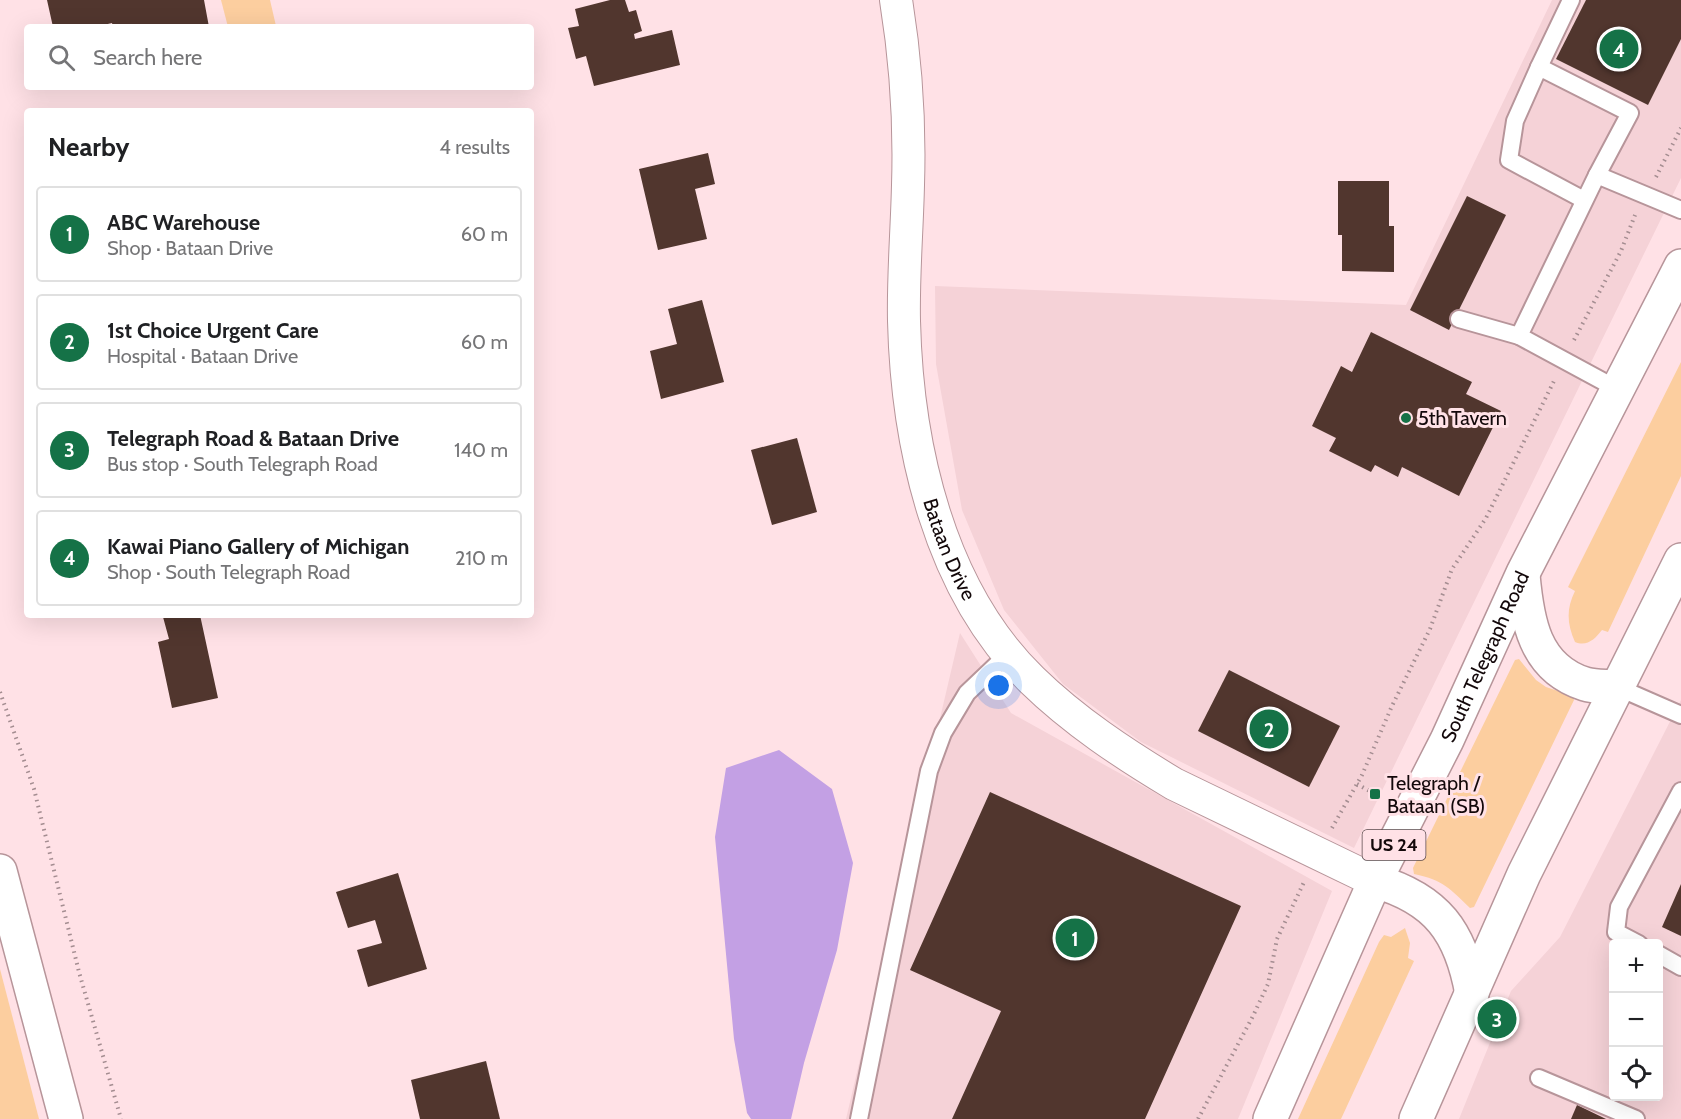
<!DOCTYPE html>
<html lang="en">
<head>
<meta charset="utf-8">
<style>
	:root { --surface:#fff; --page:#f6f6f6; --text:#202124; --muted:#757577; --line:#e0e0e0; --accent:#157247 }
	body { margin:0; font-family:Cabin,sans-serif; background:var(--page); color:var(--text) }
	.controls { position:absolute; right:18px; bottom:18px; display:grid; overflow:hidden; border-radius:6px; box-shadow:0 6px 24px #0002 }
	.controls button { width:54px; height:54px; display:grid; place-items:center; padding:0; border:0; border-bottom:2px solid var(--line); background:var(--surface); color:var(--text); font:30px sans-serif }
	.you { position:absolute; left:999px; top:686px; width:21px; height:21px; margin:-15px; border:4px solid #fff; border-radius:50%; background:#1a73e8; box-shadow:0 0 0 9px #1a73e833 }
	.badge { display:grid; place-items:center; width:39px; height:39px; border-radius:50%; background:var(--accent); color:#fff; font-size:20px; font-weight:700 }
	.pin { position:absolute; translate:-50% -50%; border:3px solid #fff; box-shadow:0 2px 6px #0006 }
	.list { margin:0; padding:0; list-style:none }
	h2 { display:flex; justify-content:space-between; align-items:center; height:78px; margin:0; padding:0 24px; font-size:26px }
	h2 small { font-size:20px; font-weight:400; color:var(--muted) }
	.list li { display:grid; grid-template-columns:39px 1fr auto; gap:18px; align-items:center; box-sizing:border-box; height:96px; margin:0 12px 12px; padding:0 12px; border:2px solid var(--line); border-radius:6px }
	.list b { display:block; font-size:22px; white-space:nowrap }
	.list p { margin:0; font-size:20px; white-space:nowrap; color:var(--muted) }
	.list em { font-size:20px; font-style:normal; color:var(--muted) }
	.icon { flex:none; width:33px; height:33px; fill:none; stroke:currentColor; stroke-width:2; stroke-linecap:round; stroke-linejoin:round }
	.map { position:relative; flex:none; width:1681px; height:1119px; overflow:hidden }
	.search { position:absolute; background:var(--surface); box-shadow:0 6px 24px #0002; left:24px; top:24px; width:510px; height:66px; display:flex; align-items:center; gap:15px; box-sizing:border-box; padding:0 21px; border-radius:6px; color:var(--muted); font-size:22px }
	.panel { position:absolute; background:var(--surface); box-shadow:0 6px 24px #0002; left:24px; top:108px; width:510px; height:510px; border-radius:6px }
	.map>svg:first-child { display:block }
	.built { fill:#f5d2d7; fill-rule:evenodd }
	.green { fill:#fcce9f }
	.water { fill:#c3a0e4 }
	.building { fill:#51362e }
	.lines { fill:none; stroke-linecap:round; stroke-linejoin:round }
	.service-casing { stroke:#b7959a; stroke-width:20 }
	.minor-casing { stroke:#b7959a; stroke-width:34 }
	.tertiary-casing { stroke:#b7959a; stroke-width:36 }
	.trunk-casing { stroke:#b7959a; stroke-width:36 }
	.path { stroke:#a48d91; stroke-width:4; stroke-dasharray:1.5 4.5; stroke-linecap:butt }
	.service { stroke:#fff; stroke-width:16 }
	.minor { stroke:#fff; stroke-width:32 }
	.tertiary { stroke:#fff; stroke-width:33 }
	.trunk { stroke:#fff; stroke-width:33 }
	.poi-dot { fill:#157247; stroke:#ffe1e6; stroke-width:2 }
	.labels { text-anchor:middle; stroke-width:6; stroke-linejoin:round; paint-order:stroke }
	.shield { fill:#ffe1e6; stroke:#5a494c; stroke-width:1.5 }
	.shield-label { font-size:18px; font-weight:bold; fill:#13080a }
	.poi-label { font-size:20px; fill:#13080a; stroke:#ffe1e6; text-anchor:start }
	.street-label { font-size:20px; fill:#13080a; stroke:#ffe1e6 }
</style>
</head>
<body>
<div class="map">
<svg width="1681" height="1119" viewBox="0 0 1681 1119">
	<rect width="100%" height="100%" fill="#ffe1e6"/>
	<g class="built">
		<path d="M1552,0h129v178l-327,670 -213,-106 -78,-58 -59,-74 -42,-100 -26,-146 -1,-78 471,19z"/>
		<path d="M960,633l51,80 321,178 -94,228h-392z"/>
		<path d="M1681,700v419h-222l52,-128 49,-54zM1614,944h44v152h-44z"/>
	</g>
	<g class="green">
		<path d="M221,0h49l6,26 -48,1z"/>
		<path d="M1681,362v114l-73,156 -6,-2c-7,9 -15,17 -27,12 -8,-18 -9,-33 0,-51l-7,-4z"/>
		<path d="M1519,659l17,21 10,7 27,9 1,4 -100,207 -4,1c-20,-19 -26,-28 -56,-34l-1,-6 102,-208z"/>
		<path d="M1405,928l5,15 -2,15 6,3 -73,158h-43l81,-177 5,-7 7,2z"/>
		<path d="M0,969l39,150h-39z"/>
	</g>
	<path class="water" d="M779,750l53,39 21,74 -16,87 -33,113 -13,56h-40l-4,-6 -13,-74 -19,-202 11,-69z"/>
	<g class="building">
		<path d="M47,0h157l5,27h-96l-1,-4 -17,4h-42z"/>
		<path d="M610,0h15l4,12 7,-2 6,21 -8,3 1,5 37,-9 8,35 -86,21 -8,-30 -10,3 -8,-31 11,-2 -4,-17z"/>
		<path d="M1586,0h95v39l-33,66 -92,-46z"/>
		<path d="M708,153l7,31 -20,5 12,50 -49,11 -19,-81z"/>
		<path d="M1338,181h51v45h5v46l-52,-1v-36h-4z"/>
		<path d="M1467,196l39,19 -57,115 -39,-20z"/>
		<path d="M702,300l22,82 -63,17 -11,-48 27,-7 -9,-35z"/>
		<path d="M1371,332l101,50 -6,12 35,17 -42,85 -57,-29 -4,10 -23,-12 -4,7 -42,-21 7,-13 -24,-12 29,-60 11,6z"/>
		<path d="M797,438l20,74 -45,13 -21,-75z"/>
		<path d="M172,615h28l18,83 -46,10 -14,-66 11,-3 -6,-22z"/>
		<path d="M1229,670l111,56 -31,61 -111,-56z"/>
		<path d="M990,792l251,114 -96,213h-193l49,-108 -91,-41z"/>
		<path d="M398,873l29,96 -59,18 -11,-37 25,-7 -7,-23 -27,8 -12,-36z"/>
		<path d="M1681,884v52l-19,-9z"/>
		<path d="M486,1061l14,58h-80l-9,-39z"/>
		<path d="M1577,1105l29,14h-35z"/>
	</g>
	<g class="lines">
		<defs>
			<g id="service">
				<path d="M1539,67l32,-67"/>
				<path d="M1584,200l-75,-40 6,-39 24,-54 91,46 -33,62"/>
				<path d="M1459,319l60,17"/>
				<path d="M1619,390l-100,-54 78,-161 84,35"/>
				<path d="M1617,687l64,28"/>
				<path d="M1639,944l-23,-12 3,-25 62,-116"/>
				<path d="M1658,954l23,13"/>
				<path d="M1539,1078l97,41"/>
				<path d="M859,1119l70,-348 14,-38 24,-40 41,-39"/>
			</g>
			<g id="minor">
				<path id="s1" d="M896,0c10,62 14,123 12,185 -1,45 -5,91 -4,136 3,125 35,269 128,359 42,41 92,74 142,104l201,97"/>
			</g>
			<path id="tertiary" d="M0,871l66,248"/>
			<g id="trunk">
				<path d="M1523,575c4,45 11,93 62,109 9,3 22,2 32,3"/>
				<path d="M1375,881c62,18 86,51 97,113"/>
				<path id="s2" d="M1270,1119l105,-238 72,-141 76,-167 158,-307"/>
				<path d="M1416,1119l108,-245 157,-314"/>
			</g>
		</defs>
		<use href="#service" class="service-casing"/>
		<use href="#minor" class="minor-casing"/>
		<use href="#tertiary" class="tertiary-casing"/>
		<use href="#trunk" class="trunk-casing"/>
		<g class="path">
			<path d="M1656,177l25,-49"/>
			<path d="M1574,340l47,-89 14,-36"/>
			<path d="M0,692l34,97 45,183 42,147"/>
			<path d="M1357,784l18,10"/>
			<path d="M1332,828l30,-53 30,-69 38,-77 22,-60 34,-51 69,-139"/>
			<path d="M1497,1019l13,11"/>
			<path d="M1198,1119l55,-103 15,-32 9,-45 28,-59"/>
		</g>
		<use href="#service" class="service"/>
		<use href="#minor" class="minor"/>
		<use href="#tertiary" class="tertiary"/>
		<use href="#trunk" class="trunk"/>
	</g>
	<g class="poi-dot">
		<circle cx="1406" cy="418" r="6"/>
		<rect x="1369" y="788" width="12" height="12" rx="3"/>
	</g>
	<g class="labels">
		<rect class="shield" x="1362.5" y="830" width="63" height="30" rx="4.5"/>
		<g class="shield-label">
			<text x="1394" y="851">US 24</text>
		</g>
		<g class="poi-label">
			<text x="1418" y="425">5th Tavern</text>
			<text x="1387" y="790">Telegraph /<tspan x="1387" dy="23">Bataan (SB)</tspan></text>
		</g>
		<g class="street-label">
			<text dy="7" stroke="none"><textPath href="#s1" startOffset="556">Bataan Drive</textPath></text>
			<text dy="7" stroke="none"><textPath href="#s2" startOffset="510">South Telegraph Road</textPath></text>
		</g>
	</g>
</svg>
<div class="controls">
<button>+</button>
<button>−</button>
<button><svg class="icon" aria-label="locate" viewBox="0 0 24 24"><circle cx="12" cy="12" r="6"/><path d="M12 2v4M12 18v4M2 12h4M18 12h4"/></svg></button>
</div>
<div class="you"></div>
<div class="pin badge" style="left:1075px;top:938px">1</div>
<div class="pin badge" style="left:1269px;top:729px">2</div>
<div class="pin badge" style="left:1497px;top:1019px">3</div>
<div class="pin badge" style="left:1619px;top:49px">4</div>
<div class="search"><svg class="icon" aria-label="search" viewBox="0 0 24 24"><circle cx="10" cy="10" r="6"/><path d="M15 15l6 6"/></svg>Search here</div>
<section class="panel">
<h2>Nearby<small>4 results</small></h2>
<ul class="list">
<li><span class="badge">1</span><div><b>ABC Warehouse</b><p>Shop · Bataan Drive</p></div><em>60 m</em></li>
<li><span class="badge">2</span><div><b>1st Choice Urgent Care</b><p>Hospital · Bataan Drive</p></div><em>60 m</em></li>
<li><span class="badge">3</span><div><b>Telegraph Road &amp; Bataan Drive</b><p>Bus stop · South Telegraph Road</p></div><em>140 m</em></li>
<li><span class="badge">4</span><div><b>Kawai Piano Gallery of Michigan</b><p>Shop · South Telegraph Road</p></div><em>210 m</em></li>
</ul>
</section>
</div>
</body>
</html>
